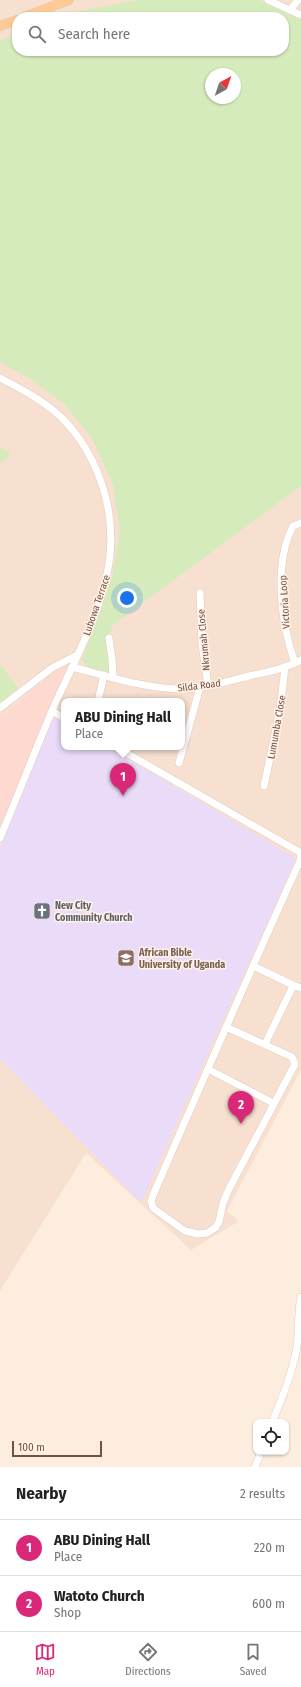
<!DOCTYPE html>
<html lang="en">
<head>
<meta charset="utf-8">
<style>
	:root { --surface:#fff; --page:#f6f6f6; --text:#222; --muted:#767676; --line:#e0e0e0; --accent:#db2777 }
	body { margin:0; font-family:"Fira Sans Condensed",sans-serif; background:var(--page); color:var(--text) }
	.controls { position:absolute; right:12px; bottom:12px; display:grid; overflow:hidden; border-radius:8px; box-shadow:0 1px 3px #0004 }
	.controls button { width:36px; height:36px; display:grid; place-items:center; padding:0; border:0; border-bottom:1px solid var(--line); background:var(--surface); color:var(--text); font:20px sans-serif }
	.compass { position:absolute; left:205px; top:68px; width:36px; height:36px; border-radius:50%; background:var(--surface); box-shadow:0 1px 3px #0004; rotate:40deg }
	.scale { position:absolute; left:12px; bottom:10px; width:90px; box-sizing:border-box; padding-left:4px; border:2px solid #745045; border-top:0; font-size:11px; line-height:14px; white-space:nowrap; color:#745045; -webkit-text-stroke:3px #fff2e5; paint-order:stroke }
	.you { position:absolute; left:127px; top:598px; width:14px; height:14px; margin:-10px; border:3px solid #fff; border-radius:50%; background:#1a73e8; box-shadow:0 0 0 6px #1a73e833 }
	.badge { display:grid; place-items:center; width:26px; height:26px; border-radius:50%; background:var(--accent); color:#fff; font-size:13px; font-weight:700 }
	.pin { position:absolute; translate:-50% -33px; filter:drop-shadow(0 1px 2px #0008) }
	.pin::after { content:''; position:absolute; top:21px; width:14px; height:12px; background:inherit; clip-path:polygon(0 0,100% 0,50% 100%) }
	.popup { position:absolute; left:61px; top:698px; width:124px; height:52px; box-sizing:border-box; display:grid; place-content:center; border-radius:8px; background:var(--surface); filter:drop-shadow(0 1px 3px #0005); font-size:13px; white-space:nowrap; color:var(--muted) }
	.popup b { font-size:15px; color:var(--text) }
	.popup::after { content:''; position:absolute; left:50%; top:100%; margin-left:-8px; border:8px solid transparent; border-top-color:var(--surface) }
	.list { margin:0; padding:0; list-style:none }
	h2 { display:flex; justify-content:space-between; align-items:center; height:52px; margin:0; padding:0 16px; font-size:17px }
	h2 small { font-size:13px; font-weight:400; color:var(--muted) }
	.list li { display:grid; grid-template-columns:26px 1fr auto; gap:12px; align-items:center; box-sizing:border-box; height:56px; padding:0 16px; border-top:1px solid var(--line) }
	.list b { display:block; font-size:15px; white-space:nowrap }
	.list p { margin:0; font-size:13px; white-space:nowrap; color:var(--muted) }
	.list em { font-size:13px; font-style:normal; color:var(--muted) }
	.icon { flex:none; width:22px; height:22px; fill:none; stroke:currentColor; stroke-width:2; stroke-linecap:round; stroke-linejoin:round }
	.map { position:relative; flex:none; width:301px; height:1467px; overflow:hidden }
	.search { position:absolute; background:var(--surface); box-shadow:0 1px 3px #0004; left:12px; right:12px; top:12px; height:44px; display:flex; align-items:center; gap:10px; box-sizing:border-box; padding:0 14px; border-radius:16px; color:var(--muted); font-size:15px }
	.sheet { height:164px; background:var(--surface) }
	nav { display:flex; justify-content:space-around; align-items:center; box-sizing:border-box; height:56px; border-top:1px solid var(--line); background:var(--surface); font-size:11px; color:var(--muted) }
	nav a { display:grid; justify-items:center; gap:2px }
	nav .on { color:var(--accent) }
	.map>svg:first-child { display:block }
	.residential { fill:#f7e0cf; fill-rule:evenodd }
	.commercial { fill:#fed9d0 }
	.education { fill:#eadbf9 }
	.green { fill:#d5ebbc; fill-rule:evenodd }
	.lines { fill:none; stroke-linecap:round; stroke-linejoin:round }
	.minor-casing { stroke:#e3cabd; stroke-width:8 }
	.major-casing { stroke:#d8cecb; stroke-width:10 }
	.minor { stroke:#fff; stroke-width:7 }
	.major { stroke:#ffc993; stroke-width:9 }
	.labels { text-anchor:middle; stroke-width:3; stroke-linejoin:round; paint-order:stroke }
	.street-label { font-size:10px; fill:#745045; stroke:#fff2e5 }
	.worship-label { font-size:10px; font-weight:bold; fill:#5b616d; stroke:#fff2e5; text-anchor:start }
	.education-label { font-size:10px; font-weight:bold; fill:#785e54; stroke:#fff2e5; text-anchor:start }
</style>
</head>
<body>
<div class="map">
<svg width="301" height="1467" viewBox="0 0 301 1467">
	<rect width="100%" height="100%" fill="#fdedde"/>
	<path class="residential" d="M0,0h301v1070l-74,141 11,9 -2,3 -45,27 -105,-97 -86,138zM17,17h267v34h-267zM211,74h24v24h-24zM64,701h118v46h-118z"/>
	<path class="commercial" d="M64,665h2l1,4 -67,156v-107z"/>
	<path class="education" d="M54,715l10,6v26h44l188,111 -155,345 -141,-144v-211z"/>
	<g class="green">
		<path d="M139,0h120l42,18v468l-188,139 -3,8 -4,5 5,35h-3c-10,-3 -22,-3 -26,-14l30,-82 8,-46 -7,-46 -21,-47 -28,-34 -35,-26 -29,-16v-322l17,-6v17h267v-34h-223l13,-5zM211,74h24v24h-24z"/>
		<path d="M2,448l8,4 -3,7 -7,3v-12z"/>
		<path d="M0,664l18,24 -18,16z"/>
	</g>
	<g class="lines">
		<defs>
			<g id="minor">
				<path d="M268,0l33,15"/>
				<path d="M290,10l8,-10"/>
				<path d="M0,378c21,11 43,22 61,39 37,37 56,94 48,146 -6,45 -35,99 -54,141 -19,44 -36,89 -55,134"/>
				<path d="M200,593l2,51 6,42"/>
				<path d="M109,638l3,21 1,18"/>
				<path d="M295,663c-14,-39 -22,-98 -2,-137l8,-3"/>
				<path d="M72,667c35,9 71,21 107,22 24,0 47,-7 70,-13 17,-4 36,-7 52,-16"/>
				<path d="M98,701l6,-26"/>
				<path d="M0,708l52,-40 25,-13"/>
				<path d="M52,711l12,7"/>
				<path d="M116,747l185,106 -1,8c-50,110 -98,221 -146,332l-3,8 2,7 32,23 13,3 9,-1 8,-5 4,-6 4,-19 6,-14 66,-125 -3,-7 -66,-30"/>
				<path d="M179,763l21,-76"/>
				<path d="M264,786l16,-76 5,-43"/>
				<path d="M253,966l42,20"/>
				<path d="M265,1044l27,-56 3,-2 6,2"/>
				<path d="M208,1069l65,34"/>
				<path d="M272,1422c10,-23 19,-46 24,-70 4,-18 1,-37 5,-55"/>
				<path d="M255,1467l6,-15"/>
			</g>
			<g id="major">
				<path d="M24,17l45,-17"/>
				<path d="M0,26l17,-6"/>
			</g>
		</defs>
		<use href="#minor" class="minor-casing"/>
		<use href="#major" class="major-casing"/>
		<use href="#minor" class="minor"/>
		<use href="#major" class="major"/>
	</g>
	<defs>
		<symbol id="church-square" viewBox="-11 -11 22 22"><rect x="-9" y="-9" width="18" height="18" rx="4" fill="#6b7280" stroke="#fff2e5"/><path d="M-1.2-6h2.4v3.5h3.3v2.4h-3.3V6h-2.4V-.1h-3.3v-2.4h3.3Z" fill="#fff"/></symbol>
		<symbol id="university-square" viewBox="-11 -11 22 22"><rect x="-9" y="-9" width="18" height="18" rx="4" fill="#8d6e63" stroke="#fff2e5"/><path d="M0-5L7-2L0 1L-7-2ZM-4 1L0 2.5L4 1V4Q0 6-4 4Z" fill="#fff"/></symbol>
	</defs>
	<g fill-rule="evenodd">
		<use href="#church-square" x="32" y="901" width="20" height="20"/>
		<use href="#university-square" x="116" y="948" width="20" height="20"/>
	</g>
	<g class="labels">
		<g class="street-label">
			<text transform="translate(284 602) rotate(-94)" y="4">Victoria Loop</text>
			<text transform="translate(96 605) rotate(-71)" y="4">Lubowa Terrace</text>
			<text transform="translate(203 640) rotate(-95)" y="4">Nkrumah Close</text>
			<text transform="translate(199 685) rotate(-7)" y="4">Silda Road</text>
			<text transform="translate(276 727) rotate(-80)" y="4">Lumumba Close</text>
		</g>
		<g class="worship-label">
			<text x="55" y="909">New City<tspan x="55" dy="12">Community Church</tspan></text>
		</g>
		<g class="education-label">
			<text x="139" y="956">African Bible<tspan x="139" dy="12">University of Uganda</tspan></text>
		</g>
	</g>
</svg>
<div class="controls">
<button><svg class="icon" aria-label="locate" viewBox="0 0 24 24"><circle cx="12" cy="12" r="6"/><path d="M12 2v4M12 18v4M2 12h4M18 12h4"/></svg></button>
</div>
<svg class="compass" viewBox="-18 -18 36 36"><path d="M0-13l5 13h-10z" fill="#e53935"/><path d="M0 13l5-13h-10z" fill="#767676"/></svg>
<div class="scale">100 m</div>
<div class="you"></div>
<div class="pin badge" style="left:123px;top:796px">1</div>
<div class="popup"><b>ABU Dining Hall</b>Place</div>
<div class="pin badge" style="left:241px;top:1124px">2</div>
<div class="search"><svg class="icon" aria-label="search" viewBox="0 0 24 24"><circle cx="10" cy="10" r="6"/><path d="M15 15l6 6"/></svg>Search here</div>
</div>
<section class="sheet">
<h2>Nearby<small>2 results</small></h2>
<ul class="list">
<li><span class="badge">1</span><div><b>ABU Dining Hall</b><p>Place</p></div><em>220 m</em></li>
<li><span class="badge">2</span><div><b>Watoto Church</b><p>Shop</p></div><em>600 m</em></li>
</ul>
</section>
<nav>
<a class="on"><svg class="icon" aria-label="map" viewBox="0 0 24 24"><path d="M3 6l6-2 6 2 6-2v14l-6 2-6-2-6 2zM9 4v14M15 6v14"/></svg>Map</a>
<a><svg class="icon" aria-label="directions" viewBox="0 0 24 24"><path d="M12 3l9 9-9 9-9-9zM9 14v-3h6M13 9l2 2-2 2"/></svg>Directions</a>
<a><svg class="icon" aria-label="saved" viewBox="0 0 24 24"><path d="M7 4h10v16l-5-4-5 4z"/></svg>Saved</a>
</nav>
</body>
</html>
